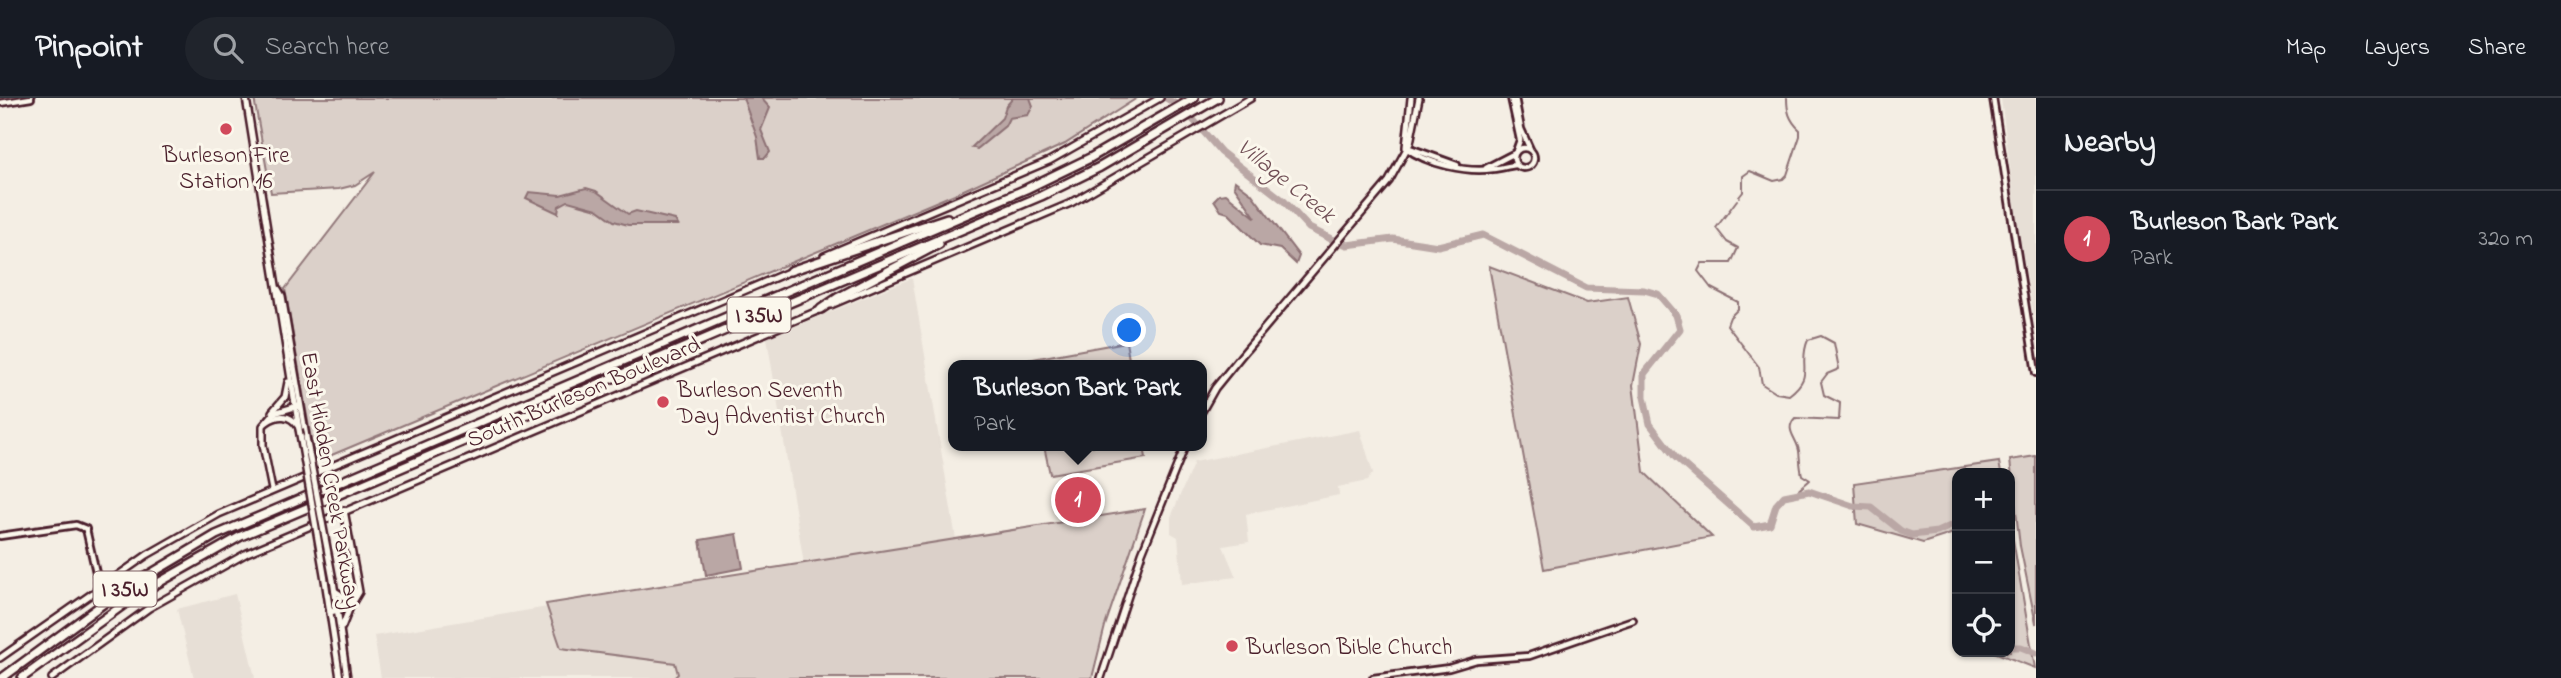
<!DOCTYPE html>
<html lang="en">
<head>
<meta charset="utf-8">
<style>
	:root { --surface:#171b24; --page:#20242c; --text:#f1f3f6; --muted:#9ea1a6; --line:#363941; --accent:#d1495b }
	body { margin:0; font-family:"Indie Flower",sans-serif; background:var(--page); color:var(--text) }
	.controls { position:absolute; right:21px; bottom:21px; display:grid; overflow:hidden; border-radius:14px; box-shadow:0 2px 5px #0004 }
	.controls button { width:63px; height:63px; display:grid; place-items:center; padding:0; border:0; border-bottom:2px solid var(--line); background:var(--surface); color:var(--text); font:35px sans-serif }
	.you { position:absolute; left:1130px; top:233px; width:24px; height:24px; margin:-18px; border:5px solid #fff; border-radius:50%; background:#1a73e8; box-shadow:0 0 0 10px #1a73e833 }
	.badge { display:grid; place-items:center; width:46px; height:46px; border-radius:50%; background:var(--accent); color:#fff; font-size:23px; font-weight:700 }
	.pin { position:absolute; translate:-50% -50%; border:4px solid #fff; box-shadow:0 2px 7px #0006 }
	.popup { position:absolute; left:948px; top:262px; width:259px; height:91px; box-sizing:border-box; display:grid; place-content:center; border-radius:14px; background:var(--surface); filter:drop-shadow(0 2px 5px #0005); font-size:23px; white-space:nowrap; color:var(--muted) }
	.popup b { font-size:26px; color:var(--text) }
	.popup::after { content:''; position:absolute; left:50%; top:100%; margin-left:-14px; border:14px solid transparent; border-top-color:var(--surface) }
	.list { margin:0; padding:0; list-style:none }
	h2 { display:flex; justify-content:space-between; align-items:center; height:91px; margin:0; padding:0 28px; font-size:30px }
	h2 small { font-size:23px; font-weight:400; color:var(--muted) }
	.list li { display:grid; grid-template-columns:46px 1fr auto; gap:21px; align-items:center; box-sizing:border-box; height:98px; padding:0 28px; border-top:2px solid var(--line) }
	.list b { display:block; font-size:26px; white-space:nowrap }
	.list p { margin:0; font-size:23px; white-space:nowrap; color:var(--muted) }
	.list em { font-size:23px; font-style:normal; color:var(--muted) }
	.icon { flex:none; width:38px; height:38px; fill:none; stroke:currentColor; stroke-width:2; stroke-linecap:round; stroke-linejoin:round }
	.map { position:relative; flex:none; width:2036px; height:580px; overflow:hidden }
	header { display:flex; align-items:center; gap:42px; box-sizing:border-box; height:98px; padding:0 35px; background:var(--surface); border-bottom:2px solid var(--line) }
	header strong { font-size:33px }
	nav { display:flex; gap:38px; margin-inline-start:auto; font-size:24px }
	.search { width:490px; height:63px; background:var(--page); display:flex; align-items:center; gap:18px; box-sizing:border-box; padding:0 24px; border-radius:38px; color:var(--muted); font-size:26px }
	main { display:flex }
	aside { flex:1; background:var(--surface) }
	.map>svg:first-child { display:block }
	.built { fill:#e7dfd6 }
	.green { fill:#dbd0c9; stroke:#92787a; stroke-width:2 }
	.water { fill:#baa7a5; stroke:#8d7174; stroke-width:2 }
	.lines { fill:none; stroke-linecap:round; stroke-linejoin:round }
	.stream { stroke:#8d7174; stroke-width:2 }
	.river { stroke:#baa7a5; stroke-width:7 }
	.minor-casing { stroke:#4a1f2b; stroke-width:10 }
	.major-casing { stroke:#4a1f2b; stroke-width:10 }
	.highway-casing { stroke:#4a1f2b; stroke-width:12 }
	.minor { stroke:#fbf7ec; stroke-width:4.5 }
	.major { stroke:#fbf7ec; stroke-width:5 }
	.highway { stroke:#fbf7ec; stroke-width:7 }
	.major-bridge-casing { stroke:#4a1f2b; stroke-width:10; stroke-linecap:butt }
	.major-bridge { stroke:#fbf7ec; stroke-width:5 }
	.poi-dot { fill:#d1495b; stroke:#fbf7ec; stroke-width:2.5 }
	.labels { text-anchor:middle; stroke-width:6; stroke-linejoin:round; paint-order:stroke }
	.shield { fill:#fbf7ec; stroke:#7f6065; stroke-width:2 }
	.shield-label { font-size:21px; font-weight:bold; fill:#4a1f2b }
	.poi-label { font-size:23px; fill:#4a1f2b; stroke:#fbf7ec; text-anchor:start }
	.street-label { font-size:23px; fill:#4a1f2b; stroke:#fbf7ec }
	.water-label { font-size:24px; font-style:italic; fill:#714f56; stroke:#fbf7ec }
</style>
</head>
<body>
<header>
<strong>Pinpoint</strong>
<div class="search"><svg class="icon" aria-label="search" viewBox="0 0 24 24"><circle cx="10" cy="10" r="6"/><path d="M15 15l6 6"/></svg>Search here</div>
<nav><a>Map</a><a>Layers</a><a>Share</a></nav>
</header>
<main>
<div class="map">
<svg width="2036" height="580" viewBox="0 0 2036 580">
	<rect width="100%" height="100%" fill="#f4eee4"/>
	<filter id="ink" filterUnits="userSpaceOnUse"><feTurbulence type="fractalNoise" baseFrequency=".0143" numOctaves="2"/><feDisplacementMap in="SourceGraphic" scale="14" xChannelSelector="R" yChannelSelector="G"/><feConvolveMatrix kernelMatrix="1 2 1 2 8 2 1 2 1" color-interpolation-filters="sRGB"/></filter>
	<g filter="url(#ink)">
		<g class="built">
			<path d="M2001,0h35v230l-20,-114z"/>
			<path d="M912,180l44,261 151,-23 -49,162h-677l-7,-42 430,-72 -37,-226z"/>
			<path d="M1360,332l13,43 -6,8 -29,6 1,8 -93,19 3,28 -26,4 13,31 -54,7 -4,-47 -7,-4v-16l23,-55z"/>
			<path d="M235,496l20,84h-61l-17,-69z"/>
		</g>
		<g class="green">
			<path d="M254,0h883l-72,46 -108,49 -642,269 -30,-173 90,-117 -20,13 -16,4 -68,4z"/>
			<path d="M1489,168l98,37 41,-6 13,47 -8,41 11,87 68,65 -168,32z"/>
			<path d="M1126,244l4,23h-102l-1,-5z"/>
			<path d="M1044,348h100l2,12 -96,16z"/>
			<path d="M2036,358v168l-16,-78 -10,-86z"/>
			<path d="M1999,364l2,11h-44v59l-34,11 -66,-19 -3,-41z"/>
			<path d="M1088,380l7,38 -28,5 -7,-37z"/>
			<path d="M1145,411l-40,117 -13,52h-418l4,-4 -3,-11 -114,-15 -15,-44z"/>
			<path d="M2010,424l25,146 -41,-16h16z"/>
		</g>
		<g class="water">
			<path d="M743,0h18l9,10 -9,22 9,22 -5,6h-5l-3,-21z"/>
			<path d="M1013,0h17l3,8 -5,9 -19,3 -4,8 -28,23 -5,-2 30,-29 4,-12z"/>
			<path d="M1235,83l16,12 48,63 -3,8 -16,-15 -20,-4 -32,-32 -7,-2 -7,-11 5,-5 7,-1 30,24 -22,-32z"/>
			<path d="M586,90l10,3 32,23 8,-3 39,9 3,5h-50l-14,-4 -17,-12 -29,-8 -9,5 -1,7 -32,-15 3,-6 31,3z"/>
			<path d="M737,436l6,34 -37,7 -6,-35z"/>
		</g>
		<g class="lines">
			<g class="stream">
				<path d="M1739,99l4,-5v-16l7,-5 24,10 9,-2 4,-4 13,-39v-6c-11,-10 -13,-19 -13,-32"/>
				<path d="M1737,102l-21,28 11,14 11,6 -7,15h-29l-4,8 13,17 27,14v7l-8,8 -3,8 32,42 3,17 14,9 13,2c27,-20 8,-30 19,-55l13,-4 13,7 5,26 -12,5 -6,8 3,13 16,8 -1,17 -44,-2c-11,12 2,20 4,33 1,8 1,16 3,24l8,5 -15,13"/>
			</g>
			<g class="river">
				<path d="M1166,0l18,11 37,43 63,49 25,27 22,11 16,6 46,-6 45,7 45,-11 103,53 58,2 14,4 18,21 4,14 -36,45v23l6,27 25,33 79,70 16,-3 6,-19 8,-9 25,-5 44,15 18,1 30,24 11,4 25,-3 20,-9"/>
				<path d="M2010,549h11l15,6"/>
			</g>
			<defs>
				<g id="minor">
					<path d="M1511,0l9,42 -4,11"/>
					<path d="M1515,0l6,31 9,20"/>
					<path d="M1993,0l43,275"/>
					<path d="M0,5l31,-5"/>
					<path d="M1407,49l50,18"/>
					<circle cx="1524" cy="60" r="10"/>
					<path d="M1406,50c21,16 61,25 87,21 8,-1 15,-3 23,-4"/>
					<path d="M1486,70l29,-15"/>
					<path d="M0,438l76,-11 10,4 13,57"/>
					<path d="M1373,580l76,-10 27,-8 53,-4 104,-36"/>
				</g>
				<g id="major">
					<path d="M246,0l53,331"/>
					<path d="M1406,49l5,-49"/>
					<path d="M824,158l225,-95 111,-63"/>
					<path d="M278,191l4,7 24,141"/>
					<path d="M831,207l240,-102 180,-105"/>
					<path d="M1202,313l13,-23 26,-32 148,-175 21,-38 9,-45"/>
					<path d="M272,314l13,-15 3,-15"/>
					<path d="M267,324c11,-8 23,-8 31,4"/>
					<path d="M272,392l-9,-45v-19l11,-13 24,-7"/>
					<path d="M325,482l15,98"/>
					<path d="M333,482l14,98"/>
					<path d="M335,493l9,6 13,-6"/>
					<path d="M336,508l12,-4 9,-9"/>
					<path d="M330,514l20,-5 9,-15 -15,-82"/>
					<path d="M342,529l8,-20"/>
					<path d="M0,560l147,-103 72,-41 574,-244"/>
					<path d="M52,580l97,-70 98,-55 575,-244"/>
					<path d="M1101,580l41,-125 43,-107"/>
				</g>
				<g id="highway">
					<path d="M790,173l157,-53"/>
					<path d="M821,211l18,-12 100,-53"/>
					<path d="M2,580l113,-83 101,-60 810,-346 64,-31 104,-60"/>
					<path d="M22,580l115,-83 104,-59 800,-340 59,-29 118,-69"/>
				</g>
			</defs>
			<use href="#minor" class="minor-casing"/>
			<use href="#major" class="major-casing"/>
			<use href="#highway" class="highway-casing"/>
			<use href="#minor" class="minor"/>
			<use href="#major" class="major"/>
			<use href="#highway" class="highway"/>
			<defs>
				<g id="major-bridge">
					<path d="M299,331l26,151"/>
					<path d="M306,339l27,143"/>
				</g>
			</defs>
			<use href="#major-bridge" class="major-bridge-casing"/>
			<use href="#major-bridge" class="major-bridge"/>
		</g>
	</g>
	<g class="poi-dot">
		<circle cx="226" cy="31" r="7"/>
		<circle cx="663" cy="304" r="7"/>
		<circle cx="1232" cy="548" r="7"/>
	</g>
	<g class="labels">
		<g class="shield">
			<rect x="727.5" y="199.5" width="63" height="35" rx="5"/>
			<rect x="93.5" y="473.5" width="63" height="35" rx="5"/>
		</g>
		<g class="shield-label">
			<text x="759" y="224">I 35W</text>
			<text x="125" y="498">I 35W</text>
		</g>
		<g class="poi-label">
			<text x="226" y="64" text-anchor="middle">Burleson Fire<tspan x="226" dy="26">Station 16</tspan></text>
			<text x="677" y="299">Burleson Seventh<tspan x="677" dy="26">Day Adventist Church</tspan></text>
			<text x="1246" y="556">Burleson Bible Church</text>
		</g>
		<g class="street-label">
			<text transform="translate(583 293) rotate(-23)" y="8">South Burleson Boulevard</text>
			<text transform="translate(332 382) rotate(80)" y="8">East Hidden Creek Parkway</text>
		</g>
		<g class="water-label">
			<text transform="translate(1287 82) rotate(39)" y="8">Village Creek</text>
		</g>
	</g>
</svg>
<div class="controls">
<button>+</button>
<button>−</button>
<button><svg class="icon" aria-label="locate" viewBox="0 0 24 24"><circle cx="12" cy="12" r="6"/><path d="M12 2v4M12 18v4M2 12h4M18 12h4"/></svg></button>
</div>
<div class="you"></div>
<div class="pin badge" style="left:1078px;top:402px">1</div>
<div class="popup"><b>Burleson Bark Park</b>Park</div>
</div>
<aside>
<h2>Nearby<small></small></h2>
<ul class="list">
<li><span class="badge">1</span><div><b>Burleson Bark Park</b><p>Park</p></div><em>320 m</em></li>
</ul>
</aside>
</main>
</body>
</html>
